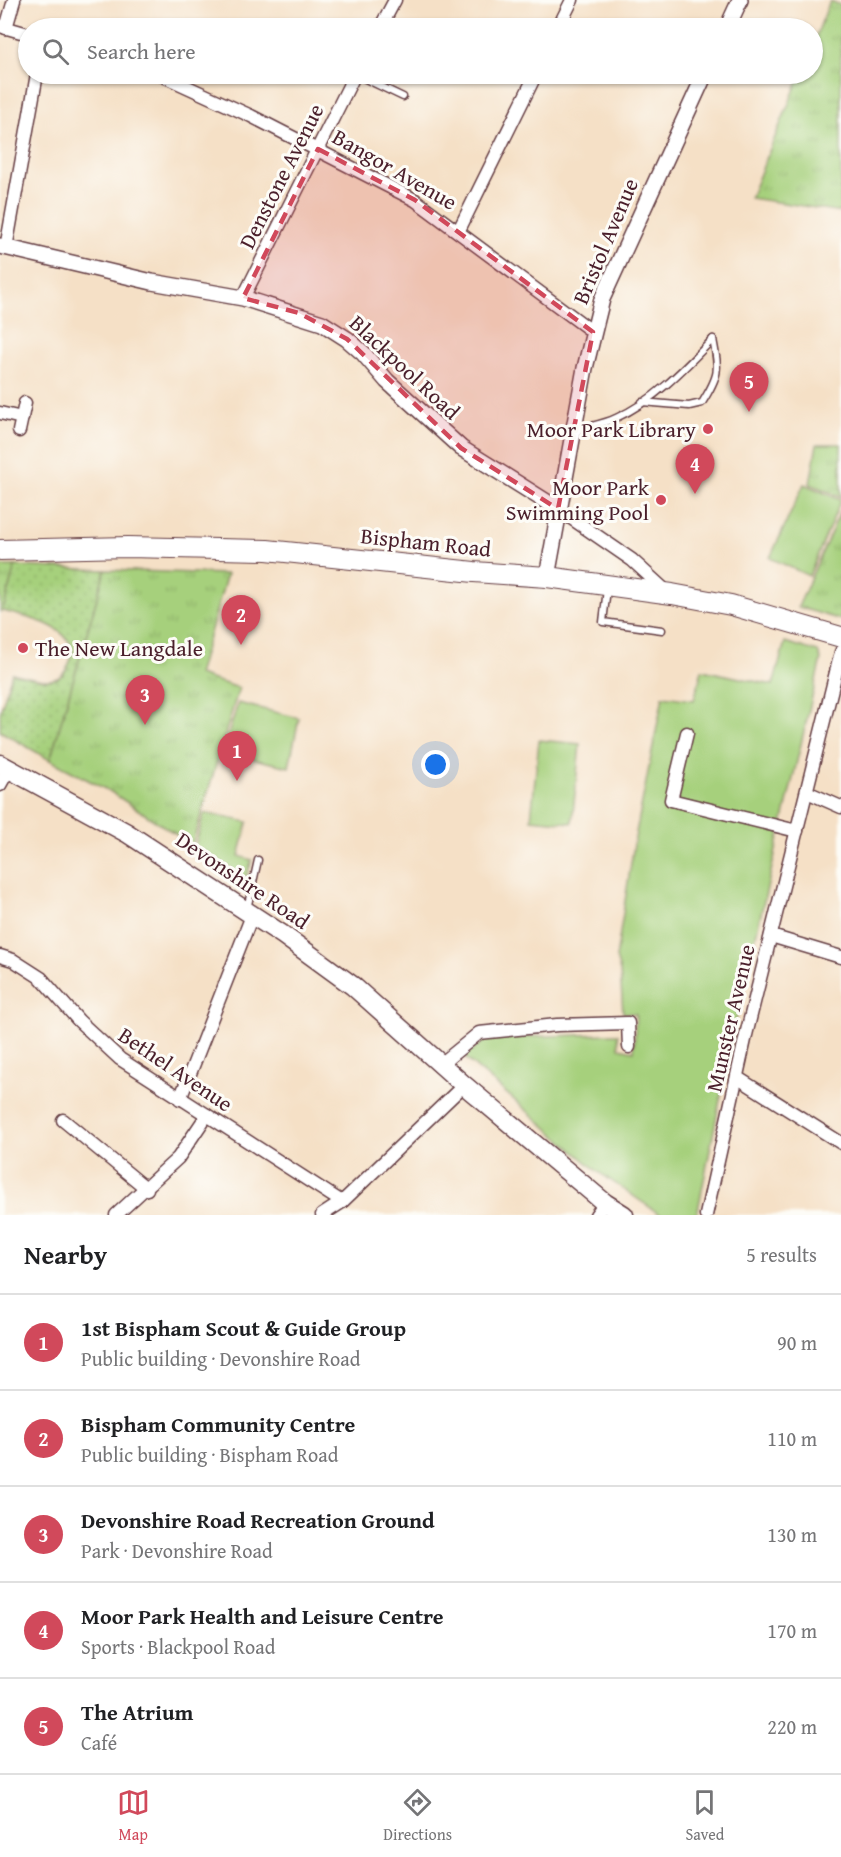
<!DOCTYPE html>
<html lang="en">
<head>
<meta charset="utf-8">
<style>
	:root { --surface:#fff; --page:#f6f6f6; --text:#202124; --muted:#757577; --line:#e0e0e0; --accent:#d1495b }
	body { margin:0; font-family:"Gentium Book Plus",serif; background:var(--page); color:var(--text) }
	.you { position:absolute; left:436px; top:765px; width:21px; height:21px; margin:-15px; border:4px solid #fff; border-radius:50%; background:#1a73e8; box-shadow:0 0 0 9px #1a73e833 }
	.badge { display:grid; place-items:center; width:39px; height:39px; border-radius:50%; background:var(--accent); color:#fff; font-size:20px; font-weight:700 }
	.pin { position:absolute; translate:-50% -50px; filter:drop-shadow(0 2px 3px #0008) }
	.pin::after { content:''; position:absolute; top:32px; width:21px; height:18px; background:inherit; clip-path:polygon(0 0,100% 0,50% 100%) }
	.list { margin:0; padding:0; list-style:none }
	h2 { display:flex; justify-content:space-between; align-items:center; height:78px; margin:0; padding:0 24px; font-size:26px }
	h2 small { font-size:20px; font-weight:400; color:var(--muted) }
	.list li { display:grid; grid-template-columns:39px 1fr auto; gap:18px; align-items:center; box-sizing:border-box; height:96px; padding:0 24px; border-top:2px solid var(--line) }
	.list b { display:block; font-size:22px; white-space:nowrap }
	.list p { margin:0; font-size:20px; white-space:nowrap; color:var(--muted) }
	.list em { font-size:20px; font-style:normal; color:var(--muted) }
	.icon { flex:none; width:33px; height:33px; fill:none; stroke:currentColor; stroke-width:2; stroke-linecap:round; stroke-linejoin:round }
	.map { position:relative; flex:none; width:841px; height:1215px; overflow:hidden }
	.search { position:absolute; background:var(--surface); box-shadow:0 2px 4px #0004; left:18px; right:18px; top:18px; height:66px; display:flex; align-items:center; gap:15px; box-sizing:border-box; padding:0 21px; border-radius:33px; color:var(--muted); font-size:22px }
	.sheet { height:558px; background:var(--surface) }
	nav { display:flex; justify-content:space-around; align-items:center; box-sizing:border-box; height:84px; border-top:2px solid var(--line); background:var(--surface); font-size:16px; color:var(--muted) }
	nav a { display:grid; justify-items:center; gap:3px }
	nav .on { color:var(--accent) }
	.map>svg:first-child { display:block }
	.grass { fill:#a6d07c; stroke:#787854; stroke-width:1.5 }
	.park { fill:url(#park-tufts); stroke:#787854; stroke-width:1.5 }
	.garden { fill:url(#garden-dots); stroke:#787854; stroke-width:1.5 }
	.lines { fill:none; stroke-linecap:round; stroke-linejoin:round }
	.service-casing { stroke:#643c42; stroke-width:9 }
	.minor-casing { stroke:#643c42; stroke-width:15 }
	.tertiary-casing { stroke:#643c42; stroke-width:18 }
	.secondary-casing { stroke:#643c42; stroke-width:21 }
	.primary-casing { stroke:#643c42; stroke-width:22 }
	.service { stroke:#fff; stroke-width:6 }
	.minor { stroke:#fff; stroke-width:12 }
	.tertiary { stroke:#fff; stroke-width:15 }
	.secondary { stroke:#fff; stroke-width:18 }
	.primary { stroke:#fff; stroke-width:20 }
	.marked { fill:#d1495b; fill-opacity:0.2; stroke:#d1495b; stroke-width:4.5; stroke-dasharray:12 8; stroke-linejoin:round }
	.poi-dot { fill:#d1495b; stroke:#fdfcf7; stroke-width:2 }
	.labels { text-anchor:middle; stroke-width:6; stroke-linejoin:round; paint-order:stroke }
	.street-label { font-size:22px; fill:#4a1f2b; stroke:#fdfcf7 }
	.poi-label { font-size:22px; fill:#4a1f2b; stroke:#fdfcf7; text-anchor:end }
</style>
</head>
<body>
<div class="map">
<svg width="841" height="1215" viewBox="0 0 841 1215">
	<defs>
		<pattern id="park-tufts" width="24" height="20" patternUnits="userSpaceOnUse" patternTransform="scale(1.5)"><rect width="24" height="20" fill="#a6d07c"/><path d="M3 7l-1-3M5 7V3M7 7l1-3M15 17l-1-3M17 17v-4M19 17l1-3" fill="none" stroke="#90b26b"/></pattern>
		<pattern id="garden-dots" width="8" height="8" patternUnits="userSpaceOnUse" patternTransform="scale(1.5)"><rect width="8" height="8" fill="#a6d07c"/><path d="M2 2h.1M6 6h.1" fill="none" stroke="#90b26b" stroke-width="1.8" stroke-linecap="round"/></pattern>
	</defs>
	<rect width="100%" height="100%" fill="#fdfcf7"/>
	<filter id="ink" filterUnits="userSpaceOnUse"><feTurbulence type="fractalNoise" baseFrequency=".0167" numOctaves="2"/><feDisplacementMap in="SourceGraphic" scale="12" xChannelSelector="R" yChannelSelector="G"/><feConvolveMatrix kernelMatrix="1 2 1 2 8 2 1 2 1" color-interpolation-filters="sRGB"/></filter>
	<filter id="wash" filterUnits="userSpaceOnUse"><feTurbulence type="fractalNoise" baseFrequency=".008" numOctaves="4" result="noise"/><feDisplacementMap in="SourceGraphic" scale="24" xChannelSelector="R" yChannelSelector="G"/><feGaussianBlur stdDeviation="1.35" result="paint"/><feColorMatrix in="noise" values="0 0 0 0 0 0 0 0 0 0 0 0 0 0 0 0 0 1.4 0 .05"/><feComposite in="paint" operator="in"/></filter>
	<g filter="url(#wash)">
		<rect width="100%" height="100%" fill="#f5e0c6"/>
		<g class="grass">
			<path d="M804,484l37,16 -32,76 -39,-18z"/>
			<path d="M785,642l33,10 3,7 -85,361 -39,195h-36l-64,-44 -134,-115 26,-18 120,-4h9l1,14 15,3 2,-37 -13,-1 -3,-42 -4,-13 19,-120 28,-142 31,4 8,-30 71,15z"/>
			<path d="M238,703l61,15 -10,49 -66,-15z"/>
			<path d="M539,740l41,4 -8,79 -41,-4z"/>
			<path d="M204,813l44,9 -9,34 13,4 -6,18 -51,-32z"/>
		</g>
		<g class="park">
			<path d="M830,1l11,4v207l-91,-14 51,-124h11l1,-30z"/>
			<path d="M817,444h24v53l-31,-13z"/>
			<path d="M841,510v110l-43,-13z"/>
			<path d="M0,566h15l-12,45 -3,1z"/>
			<path d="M105,570l122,4 -29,101 41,13 -47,157 -81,-53 -61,-32z"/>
		</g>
		<path class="garden" d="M15,566l90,4 -55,190 -50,-29v-19l12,-39c31,7 53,19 61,-23 -9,-27 -45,-32 -70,-39z"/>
	</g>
	<g filter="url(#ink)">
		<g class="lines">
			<defs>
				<g id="service">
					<path d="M355,74l48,23"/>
					<path d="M642,402l47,4 13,-3c18,-29 17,-32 11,-64"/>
					<path d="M576,430c13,-4 28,-6 40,-12 38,-17 69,-50 97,-79"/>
					<path d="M607,589l-4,33 59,8"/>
					<path d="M247,909l11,-49"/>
				</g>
				<g id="minor">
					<path d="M0,26l28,8"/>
					<path d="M6,28l8,-28"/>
					<path d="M380,28l15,-28"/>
					<path d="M558,28l14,-28"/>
					<path d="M159,74l92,42 164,84 178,132"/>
					<path d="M459,230l77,-156"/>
					<path d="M6,248l31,-174"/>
					<path d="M243,298l112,-224"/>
					<path d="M0,413l22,5"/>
					<path d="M19,431l6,-28"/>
					<path d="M558,509l74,51 35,32"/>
					<path d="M687,733l-16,67 126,31"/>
					<path d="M0,785l9,-16"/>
					<path d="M807,792l34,15"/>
					<path d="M771,936l70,21"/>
					<path d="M0,956l13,4 28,18 38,43 41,38 222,143"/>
					<path d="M441,1064l38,-31 78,-8 71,-2 1,24"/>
					<path d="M738,1078l103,65"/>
					<path d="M180,1099l73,-186"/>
					<path d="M63,1120l84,69"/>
					<path d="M116,1215l62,-57 29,-43"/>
					<path d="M322,1215l20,-13 122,-117"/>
					<path d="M596,1215l9,-12"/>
					<path d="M706,1215l40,-180 95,-383"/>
				</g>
				<g id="tertiary">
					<path d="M727,28l13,-28"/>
					<path d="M0,246l152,36 91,16 79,25 25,16 16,14 24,28 74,67 97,61"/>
					<path d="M547,577l38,-209 17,-69 103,-225"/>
				</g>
				<path id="secondary" d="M0,764l127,69 156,102 70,51 111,99 141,118 19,12"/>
				<path id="primary" d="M0,550l128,-3 139,3 207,22 73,5 125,17 59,11 110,32"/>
			</defs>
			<use href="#service" class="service-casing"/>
			<use href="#minor" class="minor-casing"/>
			<use href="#tertiary" class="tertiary-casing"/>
			<use href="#secondary" class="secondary-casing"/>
			<use href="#primary" class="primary-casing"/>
			<use href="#service" class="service"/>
			<use href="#minor" class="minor"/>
			<use href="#tertiary" class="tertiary"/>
			<use href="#secondary" class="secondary"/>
			<use href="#primary" class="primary"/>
		</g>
	</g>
	<path class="marked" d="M318,149l97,51 178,132 -35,177 -97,-61 -114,-109 -48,-26 -56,-15z"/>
	<g class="poi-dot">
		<circle cx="708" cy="429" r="6"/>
		<circle cx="661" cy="500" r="6"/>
		<circle cx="23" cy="648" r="6"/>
	</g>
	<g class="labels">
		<g class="street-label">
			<text transform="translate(395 169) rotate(30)" y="8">Bangor Avenue</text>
			<text transform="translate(281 176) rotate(-63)" y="8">Denstone Avenue</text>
			<text transform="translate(605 241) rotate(-67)" y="8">Bristol Avenue</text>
			<text transform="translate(405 367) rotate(43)" y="8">Blackpool Road</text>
			<text transform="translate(426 542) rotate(6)" y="8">Bispham Road</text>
			<text transform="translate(243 880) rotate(34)" y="8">Devonshire Road</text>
			<text transform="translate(730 1018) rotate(-77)" y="8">Munster Avenue</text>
			<text transform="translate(176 1069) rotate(34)" y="8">Bethel Avenue</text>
		</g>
		<g class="poi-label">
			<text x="696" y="437">Moor Park Library</text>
			<text x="649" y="495">Moor Park<tspan x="649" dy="25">Swimming Pool</tspan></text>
			<text x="35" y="656" text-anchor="start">The New Langdale</text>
		</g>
	</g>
</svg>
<div class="you"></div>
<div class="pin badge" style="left:237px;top:781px">1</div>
<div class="pin badge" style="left:241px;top:645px">2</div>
<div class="pin badge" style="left:145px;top:725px">3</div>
<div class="pin badge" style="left:695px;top:494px">4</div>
<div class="pin badge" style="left:749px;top:412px">5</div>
<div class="search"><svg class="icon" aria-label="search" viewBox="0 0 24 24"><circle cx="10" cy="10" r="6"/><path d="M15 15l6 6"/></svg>Search here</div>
</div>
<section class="sheet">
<h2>Nearby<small>5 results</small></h2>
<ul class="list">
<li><span class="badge">1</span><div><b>1st Bispham Scout &amp; Guide Group</b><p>Public building · Devonshire Road</p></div><em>90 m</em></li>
<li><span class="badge">2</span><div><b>Bispham Community Centre</b><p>Public building · Bispham Road</p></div><em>110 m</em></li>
<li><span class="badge">3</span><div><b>Devonshire Road Recreation Ground</b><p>Park · Devonshire Road</p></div><em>130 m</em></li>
<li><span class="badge">4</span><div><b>Moor Park Health and Leisure Centre</b><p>Sports · Blackpool Road</p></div><em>170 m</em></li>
<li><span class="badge">5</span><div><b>The Atrium</b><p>Café</p></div><em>220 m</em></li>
</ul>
</section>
<nav>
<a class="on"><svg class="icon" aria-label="map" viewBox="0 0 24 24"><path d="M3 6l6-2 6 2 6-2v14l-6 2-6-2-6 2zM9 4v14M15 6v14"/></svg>Map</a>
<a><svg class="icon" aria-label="directions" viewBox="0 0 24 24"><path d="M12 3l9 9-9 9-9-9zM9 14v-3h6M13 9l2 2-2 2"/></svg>Directions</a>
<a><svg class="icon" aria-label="saved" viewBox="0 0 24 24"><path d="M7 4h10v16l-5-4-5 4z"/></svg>Saved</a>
</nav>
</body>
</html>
